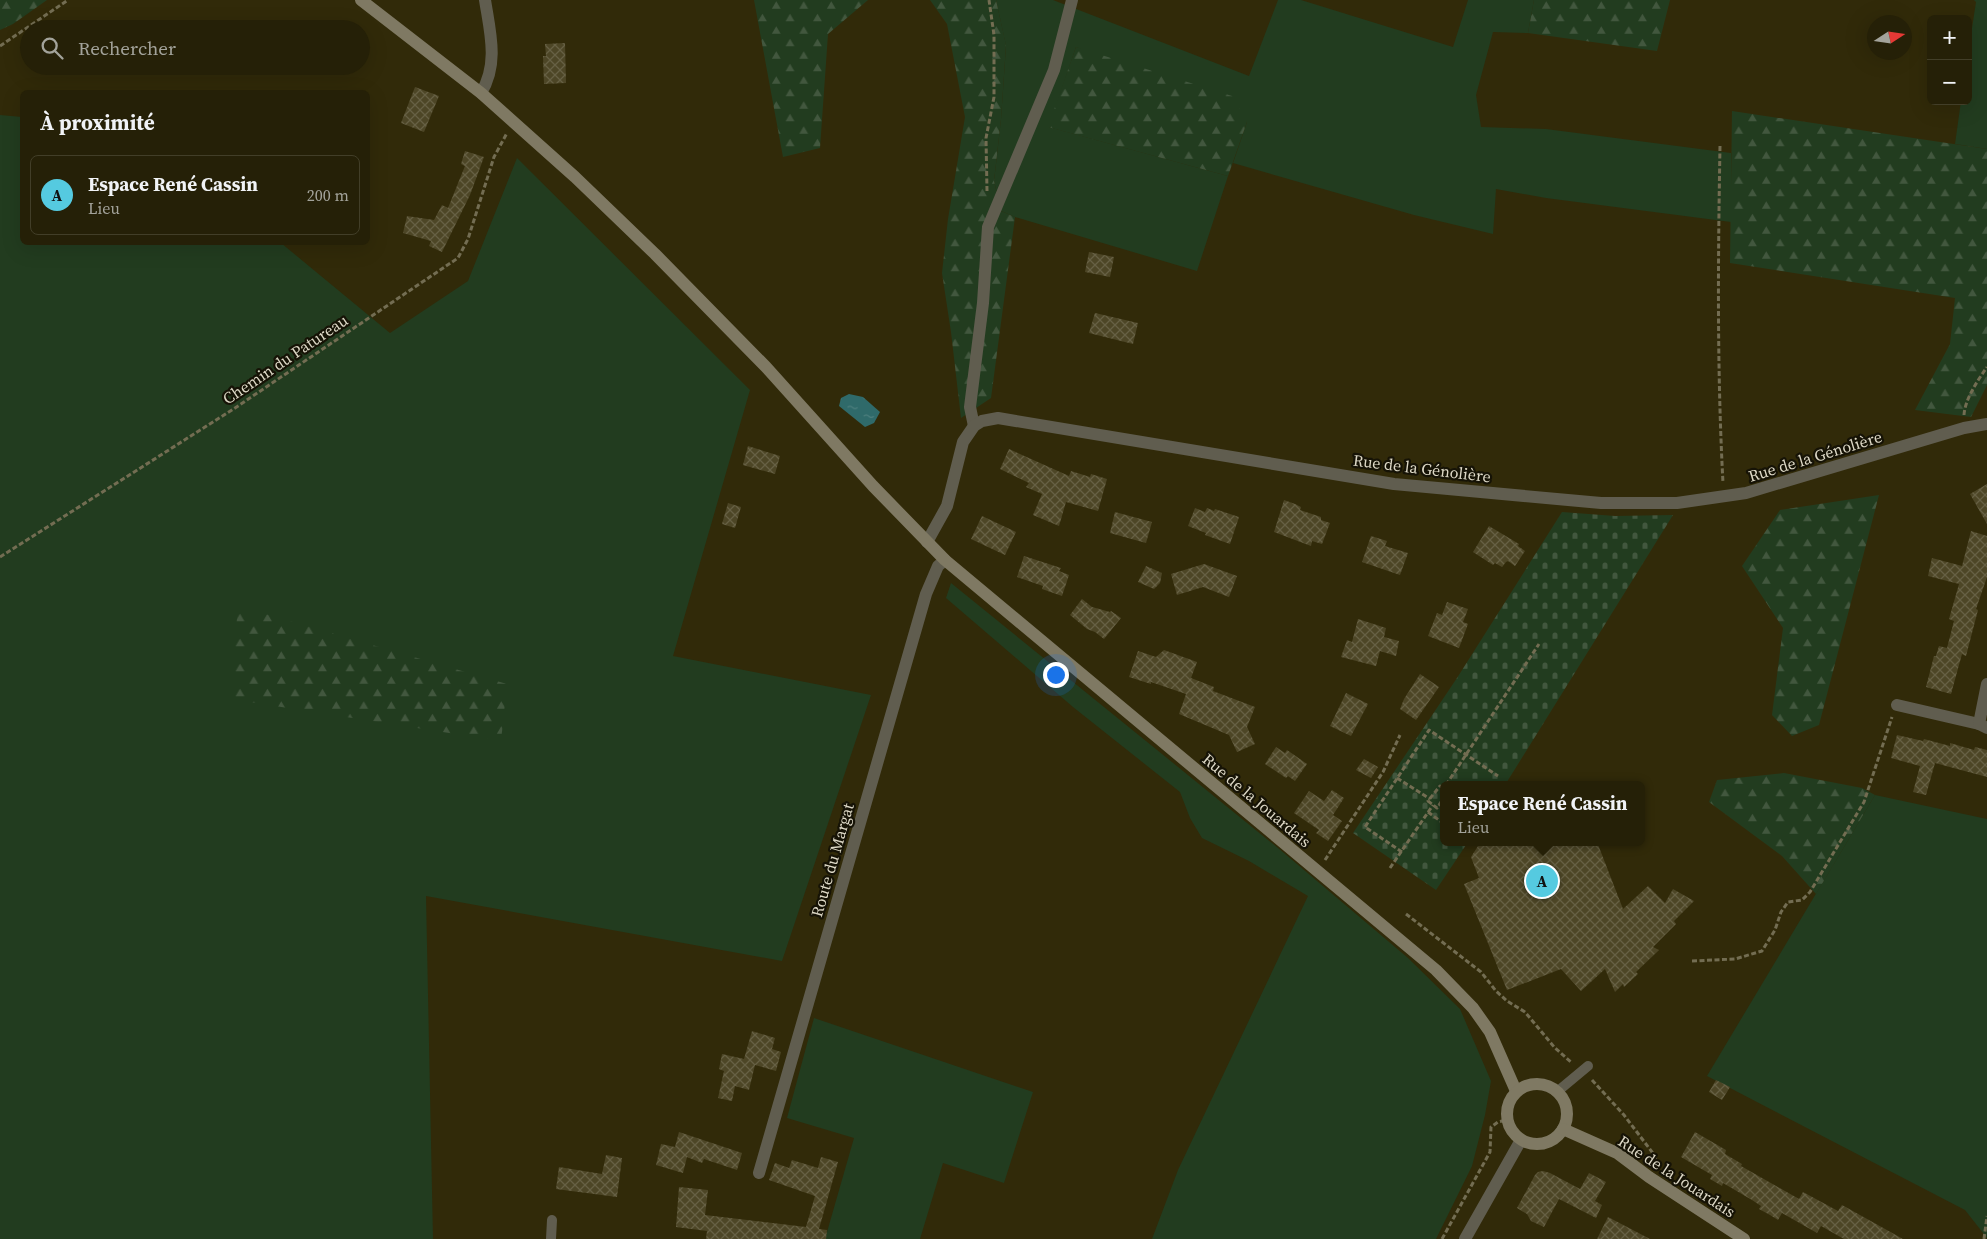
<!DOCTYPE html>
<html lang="fr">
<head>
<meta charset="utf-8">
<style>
	:root { --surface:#252007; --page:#2d2811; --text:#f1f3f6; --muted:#a3a39b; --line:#423e28; --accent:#55cae0 }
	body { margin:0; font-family:"Source Serif 4",serif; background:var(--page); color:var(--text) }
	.controls { position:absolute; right:15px; top:15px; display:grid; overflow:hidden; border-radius:8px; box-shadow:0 5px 20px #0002 }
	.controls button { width:45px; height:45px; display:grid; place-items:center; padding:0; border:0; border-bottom:1px solid var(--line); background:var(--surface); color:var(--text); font:25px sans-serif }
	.compass { position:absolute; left:1867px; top:15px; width:45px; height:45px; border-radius:50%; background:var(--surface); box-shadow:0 5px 20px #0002; rotate:78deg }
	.you { position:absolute; left:1055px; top:674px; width:18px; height:18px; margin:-12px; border:4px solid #fff; border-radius:50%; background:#1a73e8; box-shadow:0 0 0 8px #1a73e833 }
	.badge { display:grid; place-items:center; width:32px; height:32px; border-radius:50%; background:var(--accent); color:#111; font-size:16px; font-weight:700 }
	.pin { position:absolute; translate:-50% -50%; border:2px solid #fff; box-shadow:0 1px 5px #0006 }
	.popup { position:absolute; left:1440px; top:781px; width:205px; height:65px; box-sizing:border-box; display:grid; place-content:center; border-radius:8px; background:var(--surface); filter:drop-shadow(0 1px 4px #0005); font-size:16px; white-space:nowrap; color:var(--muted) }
	.popup b { font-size:19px; color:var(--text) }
	.popup::after { content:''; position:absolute; left:50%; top:100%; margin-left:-10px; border:10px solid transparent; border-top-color:var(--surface) }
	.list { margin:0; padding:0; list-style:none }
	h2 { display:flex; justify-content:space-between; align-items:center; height:65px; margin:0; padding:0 20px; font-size:21px }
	h2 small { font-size:16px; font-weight:400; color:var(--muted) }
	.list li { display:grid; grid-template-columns:32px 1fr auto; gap:15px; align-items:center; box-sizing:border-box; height:80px; margin:0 10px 10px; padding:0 10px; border:1px solid var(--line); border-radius:8px }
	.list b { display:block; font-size:19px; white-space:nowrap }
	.list p { margin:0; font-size:16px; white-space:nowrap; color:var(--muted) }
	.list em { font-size:16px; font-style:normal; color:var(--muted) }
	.icon { flex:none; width:28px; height:28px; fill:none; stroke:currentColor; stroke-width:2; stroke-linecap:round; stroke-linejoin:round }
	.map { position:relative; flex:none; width:1987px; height:1239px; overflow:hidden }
	.search { position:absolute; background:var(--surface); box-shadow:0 5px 20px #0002; left:20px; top:20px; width:350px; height:55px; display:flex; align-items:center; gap:12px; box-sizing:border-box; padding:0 18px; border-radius:28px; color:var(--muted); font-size:19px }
	.panel { position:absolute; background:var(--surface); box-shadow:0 5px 20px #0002; left:20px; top:90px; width:350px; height:155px; border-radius:8px }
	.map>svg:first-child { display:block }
	.grass { fill:#223c1f }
	.forest { fill:url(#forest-firs) }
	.cemetery { fill:url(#cemetery-stones) }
	.water { fill:url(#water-ripples) }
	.building { fill:url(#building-cross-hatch) }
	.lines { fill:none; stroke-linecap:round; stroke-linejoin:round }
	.path { stroke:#736d52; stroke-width:3; stroke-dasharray:5 2.5; stroke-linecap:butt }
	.service { stroke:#605d4f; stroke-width:10 }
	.minor { stroke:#605d4f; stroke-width:12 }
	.tertiary { stroke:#605d4f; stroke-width:12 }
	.secondary { stroke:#7f7963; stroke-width:12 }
	.labels { text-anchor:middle; stroke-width:4.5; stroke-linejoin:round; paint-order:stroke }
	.street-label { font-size:16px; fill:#ddd8c6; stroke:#161306 }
</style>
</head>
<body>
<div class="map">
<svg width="1987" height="1239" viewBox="0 0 1987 1239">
	<defs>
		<pattern id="forest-firs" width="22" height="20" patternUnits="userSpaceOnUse" patternTransform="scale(1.25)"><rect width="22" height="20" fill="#223c1f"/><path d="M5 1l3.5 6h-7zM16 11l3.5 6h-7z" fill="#42573e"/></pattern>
		<pattern id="cemetery-stones" width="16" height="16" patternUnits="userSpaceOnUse" patternTransform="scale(1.25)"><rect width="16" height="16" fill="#223c1f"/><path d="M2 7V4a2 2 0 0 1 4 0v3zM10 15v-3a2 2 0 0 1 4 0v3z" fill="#42573e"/></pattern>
		<pattern id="water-ripples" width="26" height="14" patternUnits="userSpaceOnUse" patternTransform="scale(1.25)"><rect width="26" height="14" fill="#2f6a6a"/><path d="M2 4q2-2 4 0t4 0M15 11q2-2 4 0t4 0" fill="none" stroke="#4d7f7e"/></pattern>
		<pattern id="building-cross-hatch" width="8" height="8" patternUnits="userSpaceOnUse" patternTransform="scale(1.25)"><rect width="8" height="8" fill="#4d4626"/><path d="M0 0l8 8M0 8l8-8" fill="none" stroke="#666044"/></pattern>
	</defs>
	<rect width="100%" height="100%" fill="#312a09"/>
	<g class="grass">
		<path d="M996,0h57l196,76 29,-76h23l152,47 15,-47h66l-6,33 -35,-1 -17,63 5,32 65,2 185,24v69l-185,-24 -50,-9 -3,45 -79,-19 -181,-52 14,-41 -171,-75 -27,80 179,49 -31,95 -182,-54 -14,-6 -7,-30 7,-62 5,-73z"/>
		<path d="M1974,0h13v149l-32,-5 6,-43h7v-47l8,-52z"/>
		<path d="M0,115l22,2v125l259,1 109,90 78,-52 49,-123 233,232 -77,266 198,39 -89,266 -356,-65 7,343h-433z"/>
		<path d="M951,583l327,265 130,110 52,51 31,72 -6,34 -13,51 -36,73h-284l26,-69 130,-274 -59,-35 -47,-23 -12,-20 -10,-26 -107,-85 -127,-109z"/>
		<path d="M1875,795l112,24v419l-22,-28 -258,-134z"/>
		<path d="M814,1018l219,74 -29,91 -61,-20 -23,76h-95l29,-101 -67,-20z"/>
	</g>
	<g class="forest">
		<path d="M0,0h47l-34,24 -13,6z"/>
		<path d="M754,0h114l-40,34 -8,114 -37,9z"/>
		<path d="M930,0h66l10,45 -5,74 -7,62 7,30 14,6 -24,181 -30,20 -10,-86 -9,-59 6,-54 17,-102 -18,-93z"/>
		<path d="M1534,0h136l-13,51 -129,-18z"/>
		<path d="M1076,47l156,49 15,26 -19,54 -180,-49z"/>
		<path d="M1732,111l255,38v236l-16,32 -56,-7 35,-66 5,-46 -225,-35z"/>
		<path d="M1879,495l-60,230 -27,11 -20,-21 11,-87 -41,-62 38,-56z"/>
		<path d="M238,606l269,78 -6,57 -271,-42z"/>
		<path d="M1784,773l78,15 13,7 -59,99 -34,-38 -73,-54 8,-22z"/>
	</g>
	<path class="cemetery" d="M1562,512l53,4 58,-1 -168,270h-62v57h25l-32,48 -83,-57 104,-155z"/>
	<path class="water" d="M849,394l14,3 17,15 -6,11 -9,4 -26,-21 2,-8z"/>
	<g class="building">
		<path d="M565,43l1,40 -22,1 -1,-28h3l-1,-12z"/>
		<path d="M415,87l24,9 -15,36 -23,-9z"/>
		<path d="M465,151l19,6 -14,38 -28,57 -13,-6 2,-5 -28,-8 4,-17 27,4 8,-15 6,3 17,-42 -4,-2z"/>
		<path d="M1089,252l25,5 -4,20 -25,-5z"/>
		<path d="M1095,313l43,10 -5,21 -44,-11z"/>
		<path d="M748,446l32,10 -5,18 -32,-9z"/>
		<path d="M1009,449l60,27 2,-5 19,6 1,-3 16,5 -9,32 -32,-9 -7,24 -26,-11 9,-21 -16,-7 3,-4 -29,-14z"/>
		<path d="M1987,484v40l-17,-30z"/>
		<path d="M1284,500l11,4 6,3 -1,3 21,7v3l9,3 -8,21 -10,-3 -1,5 -37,-14z"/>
		<path d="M728,503l13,4 -6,21 -13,-4z"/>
		<path d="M1195,508l10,4 2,-4 7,3 1,-2 24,8 -9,27 -25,-9 1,-2 -18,-7z"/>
		<path d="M1115,512l37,10 -6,21 -36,-10z"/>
		<path d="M982,516l34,16 -11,23 -34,-16z"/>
		<path d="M1489,526l30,18 -1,2 7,5 -10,15 -7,-5 -2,1 -4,5 -7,-4 -2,2 -20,-13z"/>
		<path d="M1971,531l16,5v41l-11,32 2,1 -12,46 -4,-2 -11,40 -25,-7 8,-31h2l3,-10 8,2 7,-27 -5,-2 10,-35 -31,-8 4,-18 30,8z"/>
		<path d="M1371,536l16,5 -2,5 23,7 -8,22 -38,-13z"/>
		<path d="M1024,556l37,12 -2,3 10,4 -7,21 -20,-7 1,-3 -26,-9z"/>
		<path d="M1204,564l33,12 -8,21 -26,-10 -26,8 -6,-21z"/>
		<path d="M1146,566l16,7 -2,10 -6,6 -16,-7z"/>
		<path d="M1082,599l10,8 18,5 1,-1 10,7 -17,21 -9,-7 -8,-3 -17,-14z"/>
		<path d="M1447,602l21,7 -5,13 5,2 -9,24 -31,-12 9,-23 5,2z"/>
		<path d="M1358,619l28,9 -2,9 15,4 -3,15 -16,-5 -4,15 -35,-9 6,-17 5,2z"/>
		<path d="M1164,650l33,12 -6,16 23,9 -1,4 42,16 -8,20 8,17 -18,8 -8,-17 -50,-21 7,-20 -35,-12v2l-22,-7 9,-26 18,6z"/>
		<path d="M1420,674l19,13 -23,33 -16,-11 4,-10z"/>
		<path d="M1346,693l22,11 -17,32 -21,-10z"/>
		<path d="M1897,735l26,6 1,-2 26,7v-3l24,7 1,-3 12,3v27l-52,-14 -9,32 -13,-3 7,-26 -29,-8z"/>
		<path d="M1276,747l9,6 2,-3 20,14 -12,17 -7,-5 -2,2 -21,-14z"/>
		<path d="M1364,759l14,8 -7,11 -15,-8z"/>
		<path d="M1332,790l12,8 -11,17 9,6 -14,20 -12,-8 3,-3 -25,-17 15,-22 15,10z"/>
		<path d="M1486,842h111l26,67 25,-23 17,17 8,-14 21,12 -20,20 2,3 -23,23 6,3 -23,22 2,2 -14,13 -1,-3 -8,8 -10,-23 -24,22 -20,-22 -54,21 -43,-106 15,-6 -8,-21 7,-11z"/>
		<path d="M752,1031l23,7 -3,11 9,3 -5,19 -21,-6 -6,25 -14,-4 -3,15 -14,-3 6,-27 -5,-2 3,-15 22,5z"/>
		<path d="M1716,1080l14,7 -8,13 -13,-8z"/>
		<path d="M679,1132l63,21 -5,17 -33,-11 -2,4 -15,-6 -4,16 -27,-8 5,-21 14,3z"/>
		<path d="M1695,1132l31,18 -1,4 17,10 -1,2 58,33 4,-7 35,19 4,-6 61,34h-59l-23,-13 -4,7 -35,-20 -4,7 -8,-5 -11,-6 2,-3 -9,-6 -29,-17 -1,3 -12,-7 2,-4 -31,-18z"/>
		<path d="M606,1155l16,3 -5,39 -61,-8 3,-22 43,7z"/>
		<path d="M821,1157l17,5 -19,67 8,1 -1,9h-120l1,-8 -31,-4 3,-40 29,3 -3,25 101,12 9,-31 -46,-16 6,-17 14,5 3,-8 26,8z"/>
		<path d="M1543,1171l7,2 30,16 9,-16 17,9 -11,19 7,4 -6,13 -37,-19 -15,28 -13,-6 -4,-7 -10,-6 18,-33 3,-3z"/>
		<path d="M1608,1217l42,22h-53z"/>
	</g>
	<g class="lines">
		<g class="path">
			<path d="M0,46l68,-46"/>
			<path d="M1720,146c-2,113 -3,225 3,337"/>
			<path d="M987,191l-1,-53 8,-41v-62l-5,-35"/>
			<path d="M1964,415c1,-16 14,-35 23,-48"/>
			<path d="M0,557l235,-149 223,-150 10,-19 26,-82 13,-24"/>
			<path d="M1397,778l33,21"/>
			<path d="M1446,785l93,-141"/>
			<path d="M1443,788l-3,-2 -12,15 9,7 6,-9"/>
			<path d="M1439,804l4,3"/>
			<path d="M1428,812l15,11"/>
			<path d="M1402,852l-37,-25 64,-97 69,46"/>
			<path d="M1325,860l58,-88 17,-37"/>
			<path d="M1390,868l43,-63"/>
			<path d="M1406,914l75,58 15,19 11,10 18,11 30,36 17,15"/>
			<path d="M1692,961l43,-2 27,-8 13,-21 6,-18 7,-10 14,-2 8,-8 54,-90 28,-85"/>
			<path d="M1592,1080l32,35 31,41 1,7"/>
			<path d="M1442,1239l48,-87 1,-25 7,-5 9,-2"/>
			<path d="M1984,1239l3,-23"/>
		</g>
		<g class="service">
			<path d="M1558,1091l30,-25"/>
			<path d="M551,1239l1,-19"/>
		</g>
		<g class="minor">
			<path d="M481,93c18,-29 9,-61 4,-93"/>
			<path d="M974,426l-4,-19 13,-104 5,-76 66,-157 18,-70"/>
			<path d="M927,542l20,-36 16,-64 11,-16 8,-5 16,-3 396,66 207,19h76l69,-10 218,-65 23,-4"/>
			<path d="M1897,705l82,19 8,4"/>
			<path d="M1979,724l8,-40"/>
			<path d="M759,1173l167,-579 12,-28 7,-6"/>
		</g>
		<path class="tertiary" d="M1465,1239l56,-99"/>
		<g class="secondary">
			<path d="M361,0l120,93 94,84 80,77 111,113 107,119 72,74 491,410 37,38 17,24 26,59"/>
			<circle cx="1537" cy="1114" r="30"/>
			<path d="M1563,1129l54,24 32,24 95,62"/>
		</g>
	</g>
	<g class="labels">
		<g class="street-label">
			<text transform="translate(285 359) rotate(-34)" y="6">Chemin du Patureau</text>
			<text transform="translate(1815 456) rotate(-17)" y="6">Rue de la Génolière</text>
			<text transform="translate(1422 468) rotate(7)" y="6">Rue de la Génolière</text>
			<text transform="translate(1257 800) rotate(40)" y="6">Rue de la Jouardais</text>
			<text transform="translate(832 860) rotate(-74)" y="6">Route du Margat</text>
			<text transform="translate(1677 1176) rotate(33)" y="6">Rue de la Jouardais</text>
		</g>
	</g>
</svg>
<div class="controls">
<button>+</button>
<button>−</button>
</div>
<svg class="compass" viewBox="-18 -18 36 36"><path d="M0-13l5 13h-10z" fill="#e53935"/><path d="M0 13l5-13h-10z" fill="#a3a39b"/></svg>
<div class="you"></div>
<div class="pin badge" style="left:1542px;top:881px">A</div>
<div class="popup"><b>Espace René Cassin</b>Lieu</div>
<div class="search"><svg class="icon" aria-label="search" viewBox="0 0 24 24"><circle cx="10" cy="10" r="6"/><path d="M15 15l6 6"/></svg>Rechercher</div>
<section class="panel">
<h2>À proximité<small></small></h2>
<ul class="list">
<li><span class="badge">A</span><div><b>Espace René Cassin</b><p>Lieu</p></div><em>200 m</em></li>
</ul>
</section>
</div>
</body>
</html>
